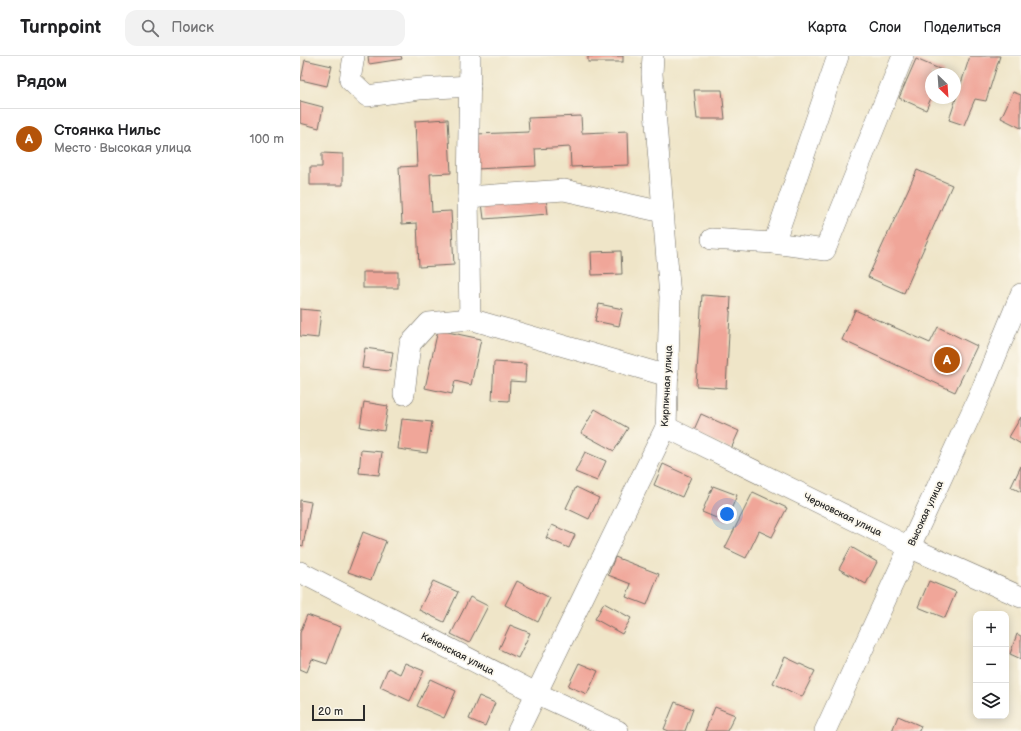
<!DOCTYPE html>
<html lang="ru">
<head>
<meta charset="utf-8">
<style>
	:root { --surface:#fff; --page:#f2f2f2; --text:#202124; --muted:#757577; --line:#e0e0e0; --accent:#b45309 }
	body { margin:0; font-family:"Balsamiq Sans",sans-serif; background:var(--page); color:var(--text) }
	.controls { position:absolute; right:12px; bottom:12px; display:grid; overflow:hidden; border-radius:8px; box-shadow:0 2px 10px #0003 }
	.controls button { width:36px; height:36px; display:grid; place-items:center; padding:0; border:0; border-bottom:1px solid var(--line); background:var(--surface); color:var(--text); font:20px sans-serif }
	.compass { position:absolute; left:625px; top:12px; width:36px; height:36px; border-radius:50%; background:var(--surface); box-shadow:0 2px 10px #0003; rotate:155deg }
	.scale { position:absolute; left:12px; bottom:10px; width:53px; box-sizing:border-box; padding-left:4px; border:2px solid #2b2b2b; border-top:0; font-size:11px; line-height:14px; white-space:nowrap; color:#2b2b2b; -webkit-text-stroke:3px #fbf7ec; paint-order:stroke }
	.you { position:absolute; left:427px; top:458px; width:14px; height:14px; margin:-10px; border:3px solid #fff; border-radius:50%; background:#1a73e8; box-shadow:0 0 0 6px #1a73e833 }
	.badge { display:grid; place-items:center; width:26px; height:26px; border-radius:50%; background:var(--accent); color:#fff; font-size:13px; font-weight:700 }
	.pin { position:absolute; translate:-50% -50%; border:2px solid #fff; box-shadow:0 1px 4px #0006 }
	.list { margin:0; padding:0; list-style:none }
	h2 { display:flex; justify-content:space-between; align-items:center; height:52px; margin:0; padding:0 16px; font-size:17px }
	h2 small { font-size:13px; font-weight:400; color:var(--muted) }
	.list li { display:grid; grid-template-columns:26px 1fr auto; gap:12px; align-items:center; box-sizing:border-box; height:60px; padding:0 16px; border-top:1px solid var(--line) }
	.list b { display:block; font-size:15px; white-space:nowrap }
	.list p { margin:0; font-size:13px; white-space:nowrap; color:var(--muted) }
	.list em { font-size:13px; font-style:normal; color:var(--muted) }
	.icon { flex:none; width:22px; height:22px; fill:none; stroke:currentColor; stroke-width:2; stroke-linecap:round; stroke-linejoin:round }
	.map { position:relative; flex:none; width:721px; height:675px; overflow:hidden }
	header { display:flex; align-items:center; gap:24px; box-sizing:border-box; height:56px; padding:0 20px; background:var(--surface); border-bottom:1px solid var(--line) }
	header strong { font-size:19px }
	nav { display:flex; gap:22px; margin-inline-start:auto; font-size:14px }
	.search { width:280px; height:36px; background:var(--page); display:flex; align-items:center; gap:10px; box-sizing:border-box; padding:0 14px; border-radius:12px; color:var(--muted); font-size:15px }
	main { display:flex }
	aside { flex:1; background:var(--surface) }
	.map>svg:first-child { display:block }
	.building { fill:#f0a699 }
	.lines { fill:none; stroke-linecap:round; stroke-linejoin:round }
	.minor-casing { stroke:#706c62; stroke-width:22 }
	.minor { stroke:#fff; stroke-width:21 }
	.labels { text-anchor:middle; stroke-width:3.5; stroke-linejoin:round; paint-order:stroke }
	.street-label { font-size:10px; fill:#2b2b2b; stroke:#fbf7ec }
</style>
</head>
<body>
<header>
<strong>Turnpoint</strong>
<div class="search"><svg class="icon" aria-label="search" viewBox="0 0 24 24"><circle cx="10" cy="10" r="6"/><path d="M15 15l6 6"/></svg>Поиск</div>
<nav><a>Карта</a><a>Слои</a><a>Поделиться</a></nav>
</header>
<main>
<aside>
<h2>Рядом<small></small></h2>
<ul class="list">
<li><span class="badge">A</span><div><b>Стоянка Нильс</b><p>Место · Высокая улица</p></div><em>100 m</em></li>
</ul>
</aside>
<div class="map">
<svg width="721" height="675" viewBox="0 0 721 675">
	<rect width="100%" height="100%" fill="#fbf7ec"/>
	<filter id="ink" filterUnits="userSpaceOnUse"><feTurbulence type="fractalNoise" baseFrequency=".025" numOctaves="2"/><feDisplacementMap in="SourceGraphic" scale="8" xChannelSelector="R" yChannelSelector="G"/><feConvolveMatrix kernelMatrix="1 2 1 2 8 2 1 2 1" color-interpolation-filters="sRGB"/></filter>
	<filter id="wash" filterUnits="userSpaceOnUse"><feTurbulence type="fractalNoise" baseFrequency=".012" numOctaves="4" result="noise"/><feDisplacementMap in="SourceGraphic" scale="16" xChannelSelector="R" yChannelSelector="G"/><feGaussianBlur stdDeviation="0.9" result="paint"/><feColorMatrix in="noise" values="0 0 0 0 0 0 0 0 0 0 0 0 0 0 0 0 0 1.4 0 .05"/><feComposite in="paint" operator="in"/></filter>
	<g filter="url(#wash)">
		<rect width="100%" height="100%" fill="#efe5c8"/>
		<g id="blocks">
			<g class="building">
				<path d="M68,0h33l1,3 -33,5z"/>
				<rect x="288" y="0" width="35" height="6"/>
				<path d="M670,0h30l-14,45 -11,-2 -11,26 -15,-5z"/>
				<path d="M616,3l28,12 -2,3h-11v24l-5,12 -27,-12z"/>
				<path d="M5,4l27,6 -5,20 -26,-6z"/>
				<path d="M394,34h28l3,29h-28z"/>
				<path d="M713,36l8,3v33l-20,-10z"/>
				<path d="M0,45l23,6 -4,21 -19,-5z"/>
				<path d="M281,60l1,17 46,-2 1,34 -58,2 -1,-20 -35,2 1,17 -60,3 -1,-35 54,-2 -1,-14z"/>
				<path d="M148,63l3,54 -21,1 2,38 19,-1 3,54 -35,2 -2,-44 -15,1 -3,-57 18,-1 -2,-45z"/>
				<path d="M22,97l21,1v31h-33v-18h12z"/>
				<path d="M617,114l35,15 -48,108 -36,-16z"/>
				<path d="M246,142l2,16 -64,5 -2,-16z"/>
				<path d="M321,195l1,23 -30,1 -1,-23z"/>
				<rect x="63" y="216" width="35" height="16"/>
				<path d="M402,239l29,2 -5,91 -30,-2z"/>
				<path d="M299,248l24,5 -4,17 -24,-5z"/>
				<path d="M0,253l21,2 -3,27 -18,-2z"/>
				<path d="M555,254l75,33 8,-16 39,19 -22,46 -113,-52z"/>
				<path d="M138,274l43,9 -10,46 -16,-4 -3,13 -27,-6z"/>
				<path d="M65,292l28,4 -3,19 -28,-3z"/>
				<path d="M194,306l32,2 -1,18 -15,-1 -1,20 -17,-1z"/>
				<path d="M64,346l24,4 -4,25 -24,-4z"/>
				<path d="M295,353l33,19 -14,23 -33,-18z"/>
				<path d="M401,358l38,17 -8,18 -38,-17z"/>
				<path d="M721,361v27l-12,-7z"/>
				<path d="M102,363l30,3 -5,31 -29,-4z"/>
				<path d="M61,394l21,2 -3,23 -20,-2z"/>
				<path d="M285,396l21,9 -9,20 -22,-9z"/>
				<path d="M363,408l28,13 -9,20 -28,-12z"/>
				<path d="M721,410v26l-10,-5z"/>
				<path d="M413,430l24,9 -11,27 -24,-10z"/>
				<path d="M276,431l23,11 -10,21 -23,-11z"/>
				<path d="M453,436l34,16 -15,29 -13,-6 -13,27 -21,-10z"/>
				<path d="M0,444l11,2 -8,44 -3,-1z"/>
				<path d="M252,469l23,10 -6,13 -23,-10z"/>
				<path d="M63,476l23,9 -15,39 -23,-8z"/>
				<path d="M551,491l26,15 -11,22 -27,-15z"/>
				<path d="M315,501l44,17 -12,31 -21,-8 5,-13 -23,-9z"/>
				<path d="M133,525l25,11 -14,30 -25,-12z"/>
				<path d="M217,525l33,17 -12,24 -33,-17z"/>
				<path d="M629,525l27,11 -11,26 -27,-11z"/>
				<path d="M170,541l18,9 -19,37 -18,-9z"/>
				<path d="M304,547l27,15 -9,16 -27,-15z"/>
				<path d="M7,559l34,12 -14,37 -15,-5 -5,13 -7,-3v-36z"/>
				<path d="M210,569l20,8 -12,25 -19,-9z"/>
				<path d="M717,578l4,2v23l-11,-5z"/>
				<path d="M485,601l30,14 -13,26 -29,-14z"/>
				<path d="M105,607l19,8 -14,30 -30,-14 8,-19 12,6z"/>
				<path d="M279,607l19,8 -11,23 -19,-8z"/>
				<path d="M130,623l26,12 -12,27 -27,-12z"/>
				<path d="M179,640l16,7 -10,23 -16,-7z"/>
				<path d="M375,646l18,7 -8,22h-16l-5,-2z"/>
				<path d="M415,651l20,8 -8,16h-22z"/>
				<path d="M598,660l23,10 -2,5h-27z"/>
			</g>
		</g>
	</g>
	<g filter="url(#ink)">
		<use href="#blocks" fill-opacity="0" stroke="#706c62" stroke-width="1"/>
		<g class="lines">
			<defs>
				<g id="minor">
					<path d="M54,0l-4,24 17,16 52,-7 51,-3"/>
					<path d="M168,141l96,-7 99,22"/>
					<path d="M412,183l62,4 51,7 78,-194"/>
					<path d="M474,187l64,-187"/>
					<path d="M170,263l-2,-122 2,-141"/>
					<path d="M104,338l6,-50 19,-21 41,-4 198,57"/>
					<path d="M366,371l243,120 112,50"/>
					<path d="M0,516l236,121 82,38"/>
					<path d="M218,675l148,-304 4,-130 -18,-223 1,-18"/>
					<path d="M525,675l156,-339 40,-98"/>
				</g>
			</defs>
			<use href="#minor" class="minor-casing"/>
			<use href="#minor" class="minor"/>
		</g>
	</g>
	<g class="labels">
		<g class="street-label">
			<text transform="translate(366 330) rotate(-87)" y="4">Кирпичная улица</text>
			<text transform="translate(625 457) rotate(-65)" y="4">Высокая улица</text>
			<text transform="translate(543 458) rotate(26)" y="4">Черновская улица</text>
			<text transform="translate(158 597) rotate(27)" y="4">Кенонская улица</text>
		</g>
	</g>
</svg>
<div class="controls">
<button>+</button>
<button>−</button>
<button><svg class="icon" aria-label="layers" viewBox="0 0 24 24"><path d="M12 4l9 5-9 5-9-5zM3 14l9 5 9-5"/></svg></button>
</div>
<svg class="compass" viewBox="-18 -18 36 36"><path d="M0-13l5 13h-10z" fill="#e53935"/><path d="M0 13l5-13h-10z" fill="#757577"/></svg>
<div class="scale">20 m</div>
<div class="you"></div>
<div class="pin badge" style="left:647px;top:304px">A</div>
</div>
</main>
</body>
</html>
